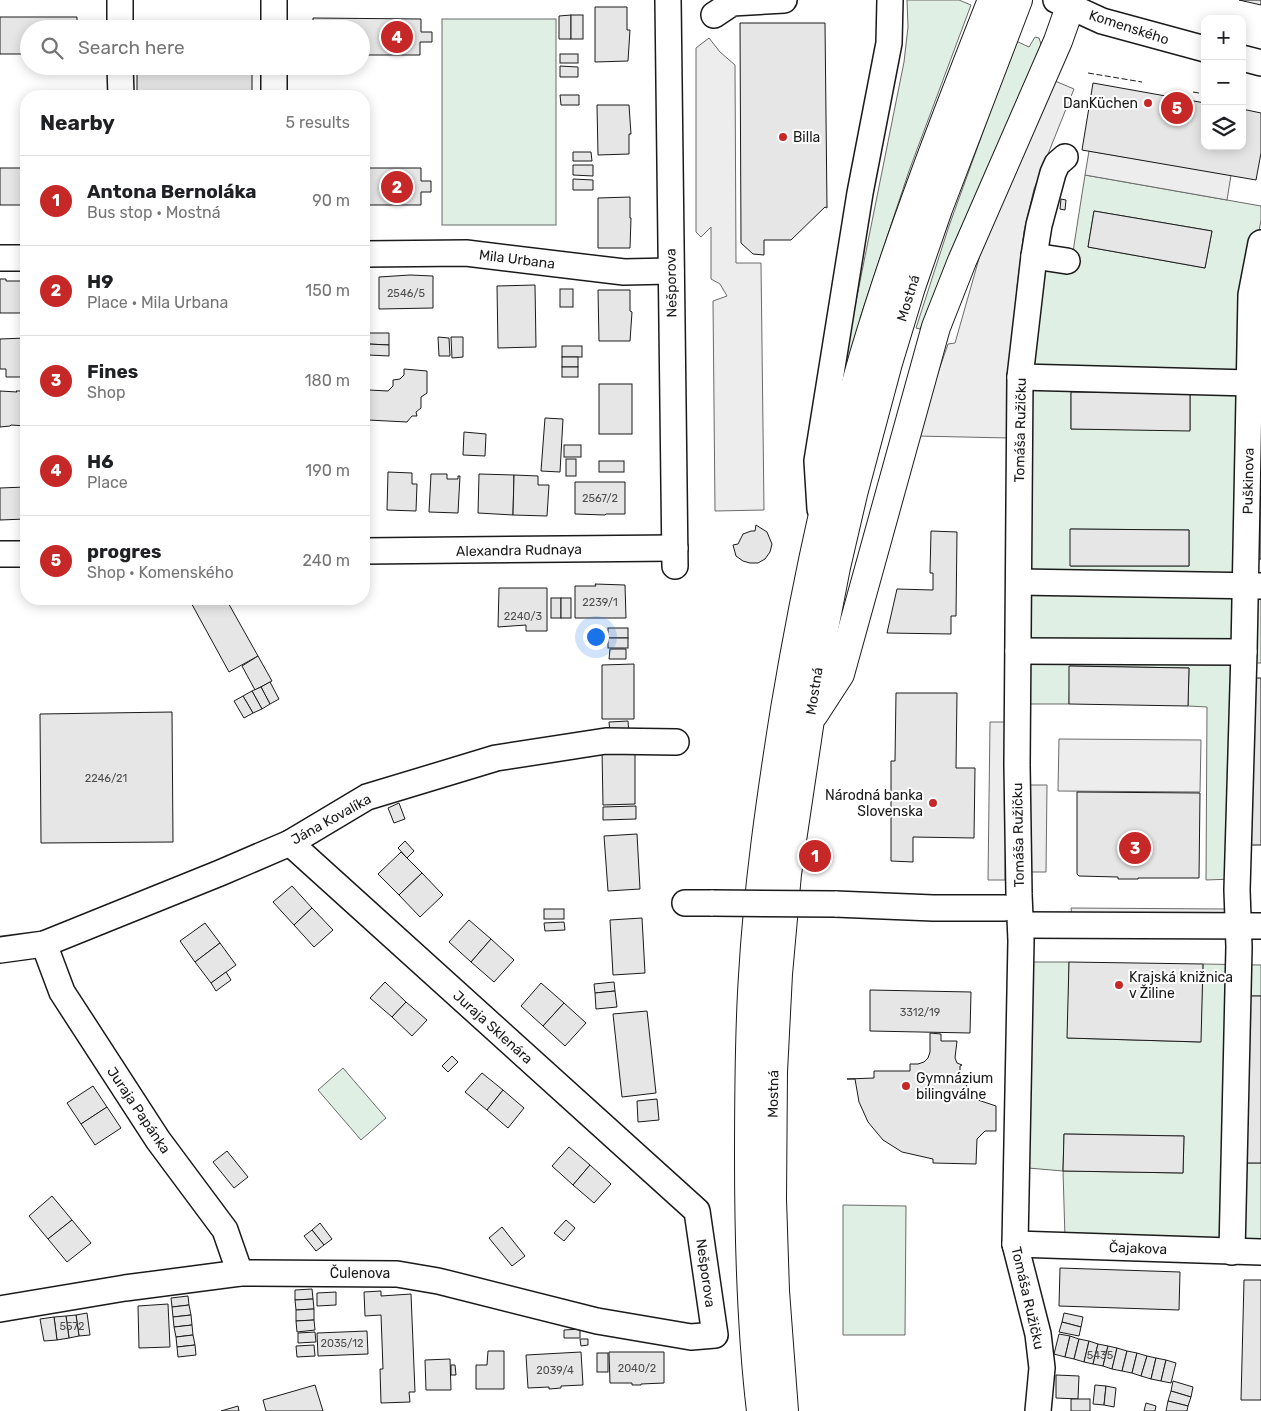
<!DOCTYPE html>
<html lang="en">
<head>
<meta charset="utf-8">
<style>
	:root { --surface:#fff; --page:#f6f6f6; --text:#202124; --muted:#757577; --line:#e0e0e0; --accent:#c62828 }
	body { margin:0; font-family:Rubik,sans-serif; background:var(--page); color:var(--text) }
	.controls { position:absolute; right:15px; top:15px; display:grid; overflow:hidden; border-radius:10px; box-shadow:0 2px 12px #0003 }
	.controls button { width:45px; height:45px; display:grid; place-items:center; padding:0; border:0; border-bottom:1px solid var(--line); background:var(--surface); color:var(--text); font:25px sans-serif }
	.you { position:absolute; left:595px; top:636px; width:18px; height:18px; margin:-12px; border:4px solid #fff; border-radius:50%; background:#1a73e8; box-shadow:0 0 0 8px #1a73e833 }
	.badge { display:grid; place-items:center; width:32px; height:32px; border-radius:50%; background:var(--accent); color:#fff; font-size:16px; font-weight:700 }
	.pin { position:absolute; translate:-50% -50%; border:2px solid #fff; box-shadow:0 1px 5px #0006 }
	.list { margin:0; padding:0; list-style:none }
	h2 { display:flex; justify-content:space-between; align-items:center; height:65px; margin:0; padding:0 20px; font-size:21px }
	h2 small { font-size:16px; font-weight:400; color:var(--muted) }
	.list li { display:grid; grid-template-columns:32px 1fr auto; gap:15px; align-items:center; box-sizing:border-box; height:90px; padding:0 20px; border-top:1px solid var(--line) }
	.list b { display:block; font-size:19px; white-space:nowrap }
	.list p { margin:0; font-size:16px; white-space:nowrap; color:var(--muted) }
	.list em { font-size:16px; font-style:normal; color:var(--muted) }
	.icon { flex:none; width:28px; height:28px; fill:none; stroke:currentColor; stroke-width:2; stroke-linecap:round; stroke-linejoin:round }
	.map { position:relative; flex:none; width:1261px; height:1411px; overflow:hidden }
	.search { position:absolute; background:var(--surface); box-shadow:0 2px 12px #0003; left:20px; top:20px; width:350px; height:55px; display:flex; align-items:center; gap:12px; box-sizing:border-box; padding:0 18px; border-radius:28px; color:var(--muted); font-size:19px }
	.panel { position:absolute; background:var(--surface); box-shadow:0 2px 12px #0003; left:20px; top:90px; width:350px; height:515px; border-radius:20px }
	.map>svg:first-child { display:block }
	.green { fill:#e0efe3; stroke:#6a6a6a; fill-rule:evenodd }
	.parking { fill:#ededed; stroke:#6a6a6a }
	.building { fill:#e6e6e6; stroke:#1a1a1a }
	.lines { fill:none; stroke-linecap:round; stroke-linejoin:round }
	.minor-casing { stroke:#1a1a1a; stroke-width:28 }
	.major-casing { stroke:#1a1a1a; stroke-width:30 }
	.minor { stroke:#fff; stroke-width:25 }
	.major { stroke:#fff; stroke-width:28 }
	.minor-bridge-casing { stroke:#1a1a1a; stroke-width:28; stroke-linecap:butt }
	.minor-bridge { stroke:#fff; stroke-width:25 }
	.fence { stroke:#1a1a1a; stroke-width:1; stroke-dasharray:6 2.5; stroke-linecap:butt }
	.poi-dot { fill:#c62828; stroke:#fff; stroke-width:2 }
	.labels { text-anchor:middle; stroke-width:4; stroke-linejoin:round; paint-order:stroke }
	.number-label { font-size:11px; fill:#4d4d4d }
	.street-label { font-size:14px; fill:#1a1a1a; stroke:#fff }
	.poi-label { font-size:14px; fill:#1a1a1a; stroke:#fff; text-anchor:start }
</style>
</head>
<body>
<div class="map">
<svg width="1261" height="1411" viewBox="0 0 1261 1411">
	<rect width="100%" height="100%" fill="#fff"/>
	<g class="green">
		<path d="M907,0h52l12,5 -62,166 -49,147 1,2 -20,72 -3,-1 66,-329 4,-35z"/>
		<rect x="442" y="19" width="114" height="206"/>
		<path d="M1035,37l4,1 3,9 -122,282 -4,-1 33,-102 67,-185 13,6z"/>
		<path d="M1085,175l176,31v14l-15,83 -6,297 21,-1v64h-24l-4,216 -27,1 1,-173 -19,-1 1,-38 -119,-2 -1,38h-42l3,-314 16,-124 25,3 3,-24zM1094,211l118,20 -7,37 -117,-21zM1071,393h119v37l-119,-1zM1071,529l118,1v36h-118z"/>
		<path d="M1030,962h39l-1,76 132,4 3,-78 58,1v31h-16l-1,119h4l-4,48h17v82l-196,-7 -2,-67 -35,-3zM1064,1134l120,2 -1,37 -120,-2z"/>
		<path d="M343,1068l43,50 -25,22 -43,-50z"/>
		<path d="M843,1205l63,1 -1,129h-62z"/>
	</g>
	<g class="parking">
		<path d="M709,38l11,14 15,13 1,198h25l3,247 -49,1 -2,-210 14,-5 -7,-12 -9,-5v-52l-10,10 -5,-5v-184z"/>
		<path d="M1055,81l19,8 -40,100 -10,42 -7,56 -5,70 -2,81 -94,-2 32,-92 7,-1 25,-88z"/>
		<path d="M1089,151l142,24 -4,25 -142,-25z"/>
		<path d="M990,722h17l-2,158h-17z"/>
		<path d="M1059,739l142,1 -1,52 -142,-1z"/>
		<path d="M1030,785h17l-1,87h-17z"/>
		<path d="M1071,908l154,1v8l-153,-1z"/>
	</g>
	<g class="building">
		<path d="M1239,0h22v5z"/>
		<path d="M595,7h32v23h3l-2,31 -33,1z"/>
		<path d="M571,15v24h-12v-23z"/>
		<rect x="571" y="15" width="12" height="24"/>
		<path d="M0,17h77v12h-48v25h-29z"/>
		<path d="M313,18l108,1v13h11v10h-12v13h-59v-26h-48z"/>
		<path d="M740,23h85l2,185 -2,-1 -34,33h-27v15l-11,-1 -12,-11z"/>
		<rect x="560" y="54" width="18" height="9"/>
		<rect x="137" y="66" width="115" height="30"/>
		<path d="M560,66l18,1v10h-18z"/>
		<path d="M1093,83l112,20v43h37v-37l19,4v40l-5,27 -174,-30z"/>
		<path d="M560,95h19v10h-18z"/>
		<path d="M597,105h32l2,29h-2v20l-31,1z"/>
		<path d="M573,152h18l1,9h-19z"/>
		<path d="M573,165h20v11l-20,-1z"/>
		<rect x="0" y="168" width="26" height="37"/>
		<path d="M364,168h57v13h10v11h-10v13h-57z"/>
		<path d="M573,179l20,1v10h-20z"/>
		<path d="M630,197v21h1l-1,30h-32v-50z"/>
		<path d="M1061,199l5,1 -1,10 -5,-1z"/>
		<path d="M1094,211l118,20 -7,37 -117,-21z"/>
		<path d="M410,275l23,1v32l-54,1v-32z"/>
		<path d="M0,279h6v2h20v32h-26z"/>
		<path d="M535,285l1,62 -38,1 -1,-62z"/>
		<rect x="560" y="289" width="13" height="18"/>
		<path d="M598,290h32v21l2,1 -2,29h-31z"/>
		<path d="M368,333h21v12l-21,-1z"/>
		<path d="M438,337l11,1 1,18h-11z"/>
		<path d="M451,337h12v20l-11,1z"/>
		<path d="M26,338v39h-20v-8h-6v-30z"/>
		<path d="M368,344l21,1v11l-21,-1z"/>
		<rect x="562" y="346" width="20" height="11"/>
		<rect x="562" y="357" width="16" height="10"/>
		<rect x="562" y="367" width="16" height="10"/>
		<path d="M404,369l23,2v22l-6,4v11l-5,4 1,4h-5l-5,6 -39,-2v-10l-3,-4v-6l4,-4v-6l19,1 5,-5v-6l7,-1 4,-4z"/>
		<rect x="599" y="384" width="33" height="50"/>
		<path d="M0,391l17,1 -1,-1h10v35l-15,-1 -1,1 -10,1z"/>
		<path d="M1071,392h119v39l-119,-2z"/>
		<path d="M1261,403v156h-7z"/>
		<path d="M545,418l18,1 -3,53 -19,-1z"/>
		<path d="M464,432l22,2 -1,22 -22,-1z"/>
		<rect x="564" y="445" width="17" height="12"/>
		<rect x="566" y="459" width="10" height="17"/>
		<rect x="599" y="461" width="25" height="11"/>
		<path d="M388,472l24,1v11h5l-1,27 -29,-1z"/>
		<path d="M431,474h16v5h11v-3h2l-2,37 -29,-1z"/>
		<path d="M479,474l35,1 -1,40 -35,-2z"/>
		<path d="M514,475l24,1v9h11l-2,31 -34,-1z"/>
		<path d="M575,482h50v32h-19l-1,1 -30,-1z"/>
		<path d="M26,487v32l-26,1v-32z"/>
		<path d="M756,525l11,7 5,12 -2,8 -5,7 -7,4h-8l-7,-2 -7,-5 -3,-11 5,-1 5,-10 8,-3h4z"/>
		<path d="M1070,529l119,1v36h-119z"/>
		<path d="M931,531l26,1 -1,84h-5v18l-64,-1 10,-44 36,1v-17h-3z"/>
		<path d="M595,584l30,1 1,33h-51v-32h21z"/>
		<path d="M499,588h48v43h-21v-6l-28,2z"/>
		<rect x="551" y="598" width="10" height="20"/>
		<rect x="561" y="598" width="10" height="20"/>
		<path d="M189,599h37l32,57 -29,16z"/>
		<rect x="608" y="628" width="20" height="10"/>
		<rect x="608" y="638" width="20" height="10"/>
		<path d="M610,649h16v10h-17z"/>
		<path d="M258,656l14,25 -17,9 -13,-24z"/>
		<path d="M634,664v55h-32v-54z"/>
		<path d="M1069,666l120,2 -1,38 -119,-2z"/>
		<path d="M1249,678h12v167h-14z"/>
		<path d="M270,682l9,17 -9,5 -9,-17z"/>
		<path d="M261,687l9,17 -8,5 -10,-18z"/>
		<path d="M252,691l10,18 -9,4 -10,-17z"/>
		<path d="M896,693h61l-1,75h19l-1,70 -61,-1v25l-22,-1v-100h4z"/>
		<path d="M243,696l10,17 -9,5 -10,-17z"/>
		<path d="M172,712l1,130 -132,1 -1,-129z"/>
		<path d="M628,721l1,12 -19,1 -1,-12z"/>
		<path d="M602,750h33v54l-32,1z"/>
		<path d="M1077,792l123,1 -1,85h-61v1h-20v-2l-39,-1 -2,-2z"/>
		<path d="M399,803l6,16 -11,4 -6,-15z"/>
		<path d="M636,806v13l-33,1v-13z"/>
		<path d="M637,834l3,55 -32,2 -4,-55z"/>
		<path d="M405,841l9,10 -7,7 -9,-10z"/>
		<path d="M401,852l21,21 -23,22 -21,-21z"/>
		<path d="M422,873l21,22 -23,22 -21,-22z"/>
		<path d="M292,886l20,22 -18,17 -21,-23z"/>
		<path d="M312,908l21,22 -19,17 -20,-22z"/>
		<rect x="544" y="909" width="20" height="10"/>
		<path d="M642,918l3,55 -32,2 -3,-55z"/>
		<path d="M469,920l22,19 -20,23 -22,-20z"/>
		<path d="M564,922l1,8 -20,1 -1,-8z"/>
		<path d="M205,923l15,20 -25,19 -15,-21z"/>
		<path d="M491,939l23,21 -20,22 -23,-20z"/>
		<path d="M220,943l16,22 -25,18 -16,-21z"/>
		<path d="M1069,962l134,2 -2,78 -134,-4z"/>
		<path d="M226,972l5,8 -15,11 -5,-8z"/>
		<path d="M385,982l21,20 -14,15 -22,-19z"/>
		<path d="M614,982l1,9 -20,2 -1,-9z"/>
		<path d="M541,983l23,20 -21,23 -22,-20z"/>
		<path d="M870,990l101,2 -1,41 -100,-2z"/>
		<path d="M615,991l2,16 -21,2 -1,-16z"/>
		<path d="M1245,996h16v167h-18l1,-38h4v-10h-4z"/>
		<path d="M406,1002l21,18 -15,16 -20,-19z"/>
		<path d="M564,1003l22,20 -21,23 -22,-20z"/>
		<path d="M647,1011l9,82 -34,4 -9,-83z"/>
		<path d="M930,1033l11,1v7h16l-2,17 2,5 5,2 -2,1v18h6l4,9 8,7 18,6v25h-11l-8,8 -1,25 -43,-1v-4l-31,-7 -19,-12 -15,-18 -9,-20 -4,-23h-8l27,-1v-7h36v-7h8l6,-2 4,-4 2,-6z"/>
		<path d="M452,1056l6,6 -10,10 -6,-6z"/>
		<path d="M482,1073l21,17 -16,20 -22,-18z"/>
		<path d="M93,1086l14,21 -26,17 -14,-21z"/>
		<path d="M503,1090l21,18 -16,20 -21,-18z"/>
		<path d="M657,1099l2,21 -21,2 -1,-21z"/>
		<path d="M107,1107l14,21 -26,17 -14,-21z"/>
		<path d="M1064,1134l120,2 -1,37 -120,-2z"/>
		<path d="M569,1147l21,18 -17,20 -21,-19z"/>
		<path d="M227,1151l21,26 -14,11 -21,-26z"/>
		<path d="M590,1165l21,19 -17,19 -21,-18z"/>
		<path d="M52,1196l20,24 -24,19 -19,-23z"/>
		<path d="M72,1220l19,23 -24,19 -19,-23z"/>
		<path d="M566,1220l9,8 -11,13 -10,-8z"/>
		<path d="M320,1223l12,16 -8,6 -12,-15z"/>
		<path d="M502,1227l23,29 -13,10 -23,-28z"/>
		<path d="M312,1230l12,15 -8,6 -12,-15z"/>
		<path d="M1060,1268l120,4 -1,38 -120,-4z"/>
		<path d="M1244,1280h17v120h-20z"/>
		<path d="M312,1289l1,10 -18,1v-10z"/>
		<path d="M381,1291v5l30,-2 4,98h-6l1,10 -29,1 -1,-34h3l-2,-54 -16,1 -1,-24z"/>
		<path d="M336,1292v13l-19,1v-13z"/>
		<path d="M188,1296l1,9 -17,2 -1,-9z"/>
		<path d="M313,1299l1,10 -18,1 -1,-10z"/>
		<path d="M168,1304l2,43 -31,1 -1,-42z"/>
		<path d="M189,1305l2,10 -18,2 -1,-10z"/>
		<path d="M314,1309v11l-18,1v-11z"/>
		<path d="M87,1313l3,22 -11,1 -3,-21z"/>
		<path d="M1064,1313l19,4 -2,10 -19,-5z"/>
		<path d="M76,1315l3,21 -10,2 -3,-22z"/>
		<path d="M191,1315l1,10 -18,2 -1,-10z"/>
		<path d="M66,1316l3,22 -12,2 -3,-23z"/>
		<path d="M54,1317l3,23 -13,1 -4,-22z"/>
		<path d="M314,1320l1,10 -18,2 -1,-11z"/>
		<path d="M1062,1322l19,5 -2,9 -20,-4z"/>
		<path d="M192,1325l1,10 -17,2 -2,-10z"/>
		<path d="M580,1329v9h-16v-8z"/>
		<path d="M367,1331l1,23 -50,2 -1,-23z"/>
		<path d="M315,1332l1,10 -18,1v-10z"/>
		<path d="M1059,1334l11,2 -5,21 -11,-3z"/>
		<path d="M193,1335l2,10 -18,2 -1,-10z"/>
		<path d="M1070,1336l9,3 -5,20 -9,-2z"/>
		<path d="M580,1339h8v6l-7,1z"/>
		<path d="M1079,1339l10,2 -5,21 -10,-3z"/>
		<path d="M1089,1341l9,3 -5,20 -9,-2z"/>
		<path d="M1098,1344l10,2 -5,20 -10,-2z"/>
		<path d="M195,1345l1,10 -18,2 -1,-10z"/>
		<path d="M314,1345l1,11 -18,1 -1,-11z"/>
		<path d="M1108,1346l9,2 -5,21 -9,-3z"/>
		<path d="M1117,1348l10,3 -5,20 -10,-2z"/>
		<path d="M488,1351h16v38h-28v-24h11z"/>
		<path d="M1127,1351l10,2 -5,20 -10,-2z"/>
		<path d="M581,1352l2,33 -22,1v2l-12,1v-2l-21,1 -2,-33z"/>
		<path d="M609,1352h55v31l-23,1v1h-9v-2h-22z"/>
		<rect x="597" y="1353" width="11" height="19"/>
		<path d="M1137,1353l10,3 -6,20 -9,-3z"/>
		<path d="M1147,1356l9,2 -5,21 -10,-3z"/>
		<path d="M1156,1358l10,2 -5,21 -10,-2z"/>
		<path d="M450,1359l1,31h-25l-1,-30z"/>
		<path d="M1166,1360l10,3 -5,20 -10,-2z"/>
		<path d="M451,1365h4l1,10h-5z"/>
		<path d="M1056,1375l23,1 -1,23 -22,-1z"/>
		<path d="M1173,1381l20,6 -2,10 -20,-6z"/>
		<path d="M315,1385l8,26h-57l-3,-11z"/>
		<path d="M1095,1385l11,1 -2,19 -11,-1z"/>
		<path d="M1106,1386l10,2 -2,19 -10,-2z"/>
		<path d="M1171,1391l20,6 -3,9 -20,-5z"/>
		<rect x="1071" y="1399" width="19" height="12"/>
		<path d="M1168,1401l20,5 -1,5h-21z"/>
		<path d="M1146,1403l10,3 -1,5h-11z"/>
		<path d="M238,1406l1,5h-18z"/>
	</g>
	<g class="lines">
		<defs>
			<g id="minor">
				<path d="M120,0v29"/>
				<path d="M668,0l7,566"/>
				<path d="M1056,0l46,21 103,28"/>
				<path d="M714,15l18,-12 52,-3"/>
				<path d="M274,29v-29"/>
				<path d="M1242,58l19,5"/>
				<path d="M120,66l1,30"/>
				<path d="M274,66v30"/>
				<path d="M364,254l102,-1 158,19 47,-1"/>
				<path d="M1034,256l33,5"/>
				<path d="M0,258h26"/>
				<path d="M1020,377l230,6"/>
				<path d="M820,509l-3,-48 43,-268 29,-150 1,-43"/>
				<path d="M364,551l311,-3"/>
				<path d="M0,554h26"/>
				<path d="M1019,582l242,4"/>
				<path d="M1018,651l226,1"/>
				<path d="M685,903h28"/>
				<path d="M835,904l98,4h71"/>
				<path d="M1021,925l240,1"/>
				<path d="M44,944l18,48 96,148 67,90 15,43"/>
				<path d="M0,950l44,-6 176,-71 70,-30 77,-46 129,-39 110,-17 70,1"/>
				<path d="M1015,1244l246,8"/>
				<path d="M1232,1252l7,-305 -2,-57 7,-238 7,-357 10,-52"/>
				<path d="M0,1309l125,-21 115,-15 157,1 41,7 159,40 94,16 24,-2 -18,-124 -407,-368"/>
				<path d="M1038,1411l4,-43 -4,-34 -23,-90 6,-303 -2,-47 -2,-129 3,-388 14,-121 5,-31 14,-52 4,-9 8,-7"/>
			</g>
			<g id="major">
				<path d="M814,714l26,-40 96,-347 26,-66 96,-220 12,-34"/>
				<path d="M761,1411c-10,-84 -12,-169 -12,-254 0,-60 0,-121 4,-181 5,-89 18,-179 32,-267 20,-119 45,-238 79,-354 36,-121 82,-238 128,-355"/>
				<path d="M784,1411l-9,-120 -3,-92 1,-127 5,-98 9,-100 35,-235 14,-72 17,-73 35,-131 23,-76 27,-78 80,-209"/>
			</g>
		</defs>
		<use href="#minor" class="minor-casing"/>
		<use href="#major" class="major-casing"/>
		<use href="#minor" class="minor"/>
		<use href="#major" class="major"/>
		<defs>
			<path id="minor-bridge" d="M713,903l122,1"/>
		</defs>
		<use href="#minor-bridge" class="minor-bridge-casing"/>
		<use href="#minor-bridge" class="minor-bridge"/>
		<g class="fence">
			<path d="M1088,73l54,9"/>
			<path d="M1193,92l12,2"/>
		</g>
	</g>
	<g class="poi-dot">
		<circle cx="1148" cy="103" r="5"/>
		<circle cx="783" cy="137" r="5"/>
		<circle cx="933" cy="803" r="5"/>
		<circle cx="1119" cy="985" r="5"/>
		<circle cx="906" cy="1086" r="5"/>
	</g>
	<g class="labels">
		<g class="number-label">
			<text x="406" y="297">2546/5</text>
			<text x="600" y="502">2567/2</text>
			<text x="600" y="606">2239/1</text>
			<text x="523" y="620">2240/3</text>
			<text x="106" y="782">2246/21</text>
			<text x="920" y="1016">3312/19</text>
			<text x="72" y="1330">5572</text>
			<text x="342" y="1347">2035/12</text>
			<text x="1100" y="1359">5435</text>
			<text x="637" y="1372">2040/2</text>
			<text x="555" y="1374">2039/4</text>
		</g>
		<g class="street-label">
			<text transform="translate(1129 27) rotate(18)" y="5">Komenského</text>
			<text transform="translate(517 259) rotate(7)" y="5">Mila Urbana</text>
			<text transform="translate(671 283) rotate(-91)" y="5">Nešporova</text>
			<text transform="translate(908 298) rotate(-73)" y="5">Mostná</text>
			<text transform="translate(1020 430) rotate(-89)" y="5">Tomáša Ružičku</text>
			<text transform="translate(1248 481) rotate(-89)" y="5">Puškinova</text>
			<text transform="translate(519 550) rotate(-1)" y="5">Alexandra Rudnaya</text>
			<text transform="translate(814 691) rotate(-81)" y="5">Mostná</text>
			<text transform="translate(331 819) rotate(-29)" y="5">Jána Kovalíka</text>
			<text transform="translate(1018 835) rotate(-91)" y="5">Tomáša Ružičku</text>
			<text transform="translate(493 1027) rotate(42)" y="5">Juraja Sklenára</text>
			<text transform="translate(773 1094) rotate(-89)" y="5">Mostná</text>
			<text transform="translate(139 1110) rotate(56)" y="5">Juraja Papánka</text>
			<text transform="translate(1138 1248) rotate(2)" y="5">Čajakova</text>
			<text x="360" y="1278">Čulenova</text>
			<text transform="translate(706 1273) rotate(82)" y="5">Nešporova</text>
			<text transform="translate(1028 1298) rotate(77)" y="5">Tomáša Ružičku</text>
		</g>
		<g class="poi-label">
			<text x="1138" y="108" text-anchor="end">DanKüchen</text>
			<text x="793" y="142">Billa</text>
			<text x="923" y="800" text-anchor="end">Národná banka<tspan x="923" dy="16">Slovenska</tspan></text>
			<text x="1129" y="982">Krajská knižnica<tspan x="1129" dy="16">v Žiline</tspan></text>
			<text x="916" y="1083">Gymnázium<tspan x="916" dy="16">bilingválne</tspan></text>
		</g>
	</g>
</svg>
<div class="controls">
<button>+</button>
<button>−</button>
<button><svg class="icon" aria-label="layers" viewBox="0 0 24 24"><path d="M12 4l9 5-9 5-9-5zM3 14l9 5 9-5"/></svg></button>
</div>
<div class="you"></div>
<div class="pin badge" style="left:815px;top:856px">1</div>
<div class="pin badge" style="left:397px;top:187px">2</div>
<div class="pin badge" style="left:1135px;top:848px">3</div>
<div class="pin badge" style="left:397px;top:37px">4</div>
<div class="pin badge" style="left:1177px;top:108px">5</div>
<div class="search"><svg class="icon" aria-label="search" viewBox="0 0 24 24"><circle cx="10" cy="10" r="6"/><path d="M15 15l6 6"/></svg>Search here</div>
<section class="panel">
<h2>Nearby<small>5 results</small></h2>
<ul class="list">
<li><span class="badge">1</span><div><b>Antona Bernoláka</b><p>Bus stop · Mostná</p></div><em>90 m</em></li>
<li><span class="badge">2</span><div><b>H9</b><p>Place · Mila Urbana</p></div><em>150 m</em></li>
<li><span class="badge">3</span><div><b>Fines</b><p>Shop</p></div><em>180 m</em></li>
<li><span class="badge">4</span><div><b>H6</b><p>Place</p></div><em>190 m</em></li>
<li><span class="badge">5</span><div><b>progres</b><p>Shop · Komenského</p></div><em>240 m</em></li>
</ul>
</section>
</div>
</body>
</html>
